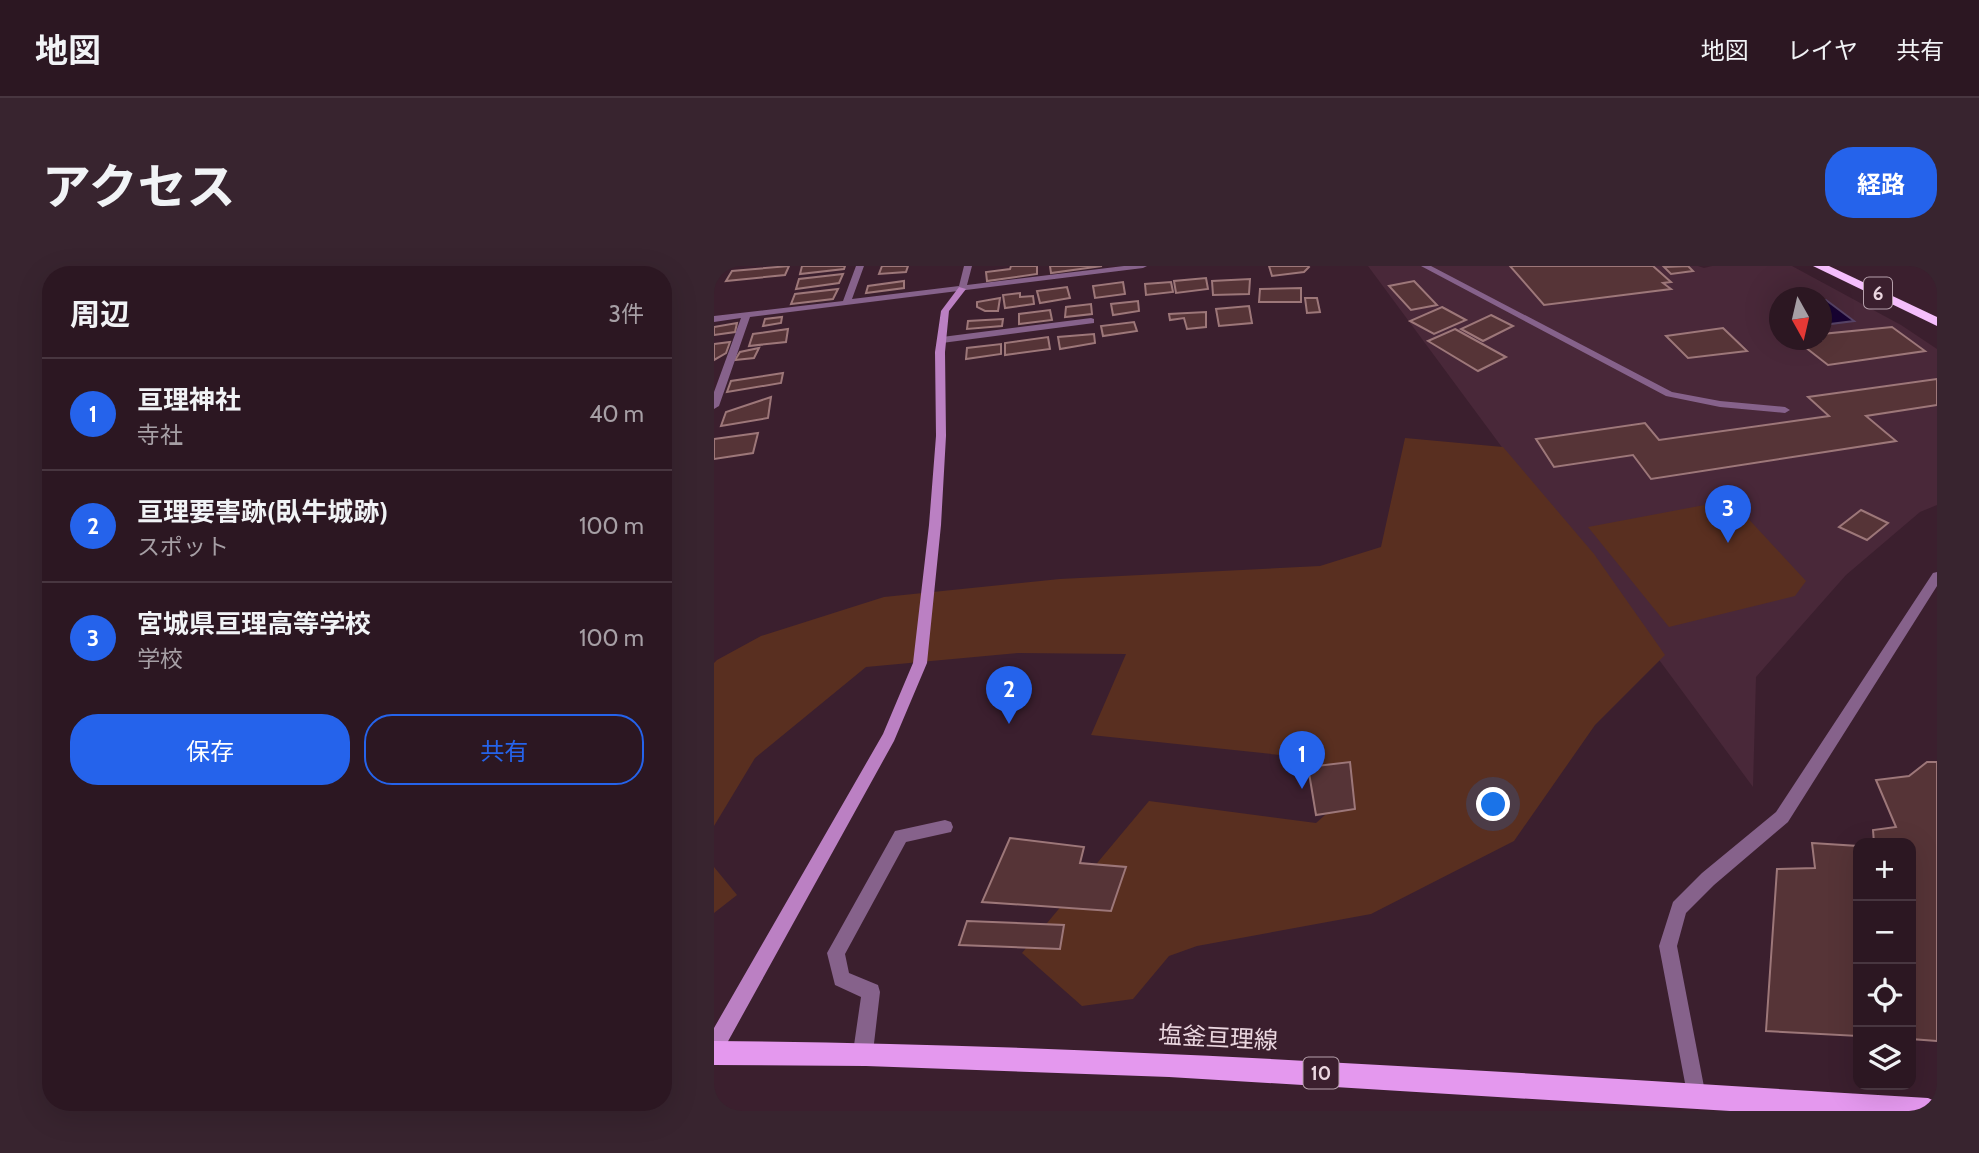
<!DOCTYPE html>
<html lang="ja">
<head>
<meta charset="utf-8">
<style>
	:root { --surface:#2c1722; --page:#38242f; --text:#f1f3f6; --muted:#a69fa5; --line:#483640; --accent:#2563eb }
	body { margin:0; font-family:Cabin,"Noto Sans JP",sans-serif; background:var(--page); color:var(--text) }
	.controls { position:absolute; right:21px; bottom:21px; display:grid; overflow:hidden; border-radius:14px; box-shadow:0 7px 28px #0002 }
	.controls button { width:63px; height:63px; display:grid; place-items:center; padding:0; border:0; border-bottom:2px solid var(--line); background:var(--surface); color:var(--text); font:35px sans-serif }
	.compass { position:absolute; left:1055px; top:21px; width:63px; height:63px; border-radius:50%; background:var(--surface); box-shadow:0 7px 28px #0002; rotate:172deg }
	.you { position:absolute; left:780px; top:539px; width:24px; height:24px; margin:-18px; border:5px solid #fff; border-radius:50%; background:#1a73e8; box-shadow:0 0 0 10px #1a73e833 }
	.badge { display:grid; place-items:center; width:46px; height:46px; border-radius:50%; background:var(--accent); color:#fff; font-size:23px; font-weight:700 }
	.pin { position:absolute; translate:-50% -58px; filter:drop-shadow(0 2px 4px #0008) }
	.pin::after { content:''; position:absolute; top:37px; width:24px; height:21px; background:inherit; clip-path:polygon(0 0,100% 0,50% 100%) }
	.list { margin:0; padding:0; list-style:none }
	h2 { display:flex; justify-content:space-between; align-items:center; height:91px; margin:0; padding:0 28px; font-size:30px }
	h2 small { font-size:23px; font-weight:400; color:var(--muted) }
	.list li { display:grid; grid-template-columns:46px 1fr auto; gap:21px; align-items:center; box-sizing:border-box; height:112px; padding:0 28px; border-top:2px solid var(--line) }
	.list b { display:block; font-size:26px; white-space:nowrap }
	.list p { margin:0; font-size:23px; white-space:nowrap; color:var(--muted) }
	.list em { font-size:23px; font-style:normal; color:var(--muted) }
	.actions { display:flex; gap:14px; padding:21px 28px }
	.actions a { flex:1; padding:16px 0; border:2px solid var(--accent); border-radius:28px; text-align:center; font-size:24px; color:var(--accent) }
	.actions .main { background:var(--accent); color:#fff }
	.icon { flex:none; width:38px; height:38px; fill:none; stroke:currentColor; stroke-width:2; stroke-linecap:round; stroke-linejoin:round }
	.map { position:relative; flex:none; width:1223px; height:845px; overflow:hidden; border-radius:28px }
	header { display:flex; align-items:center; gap:42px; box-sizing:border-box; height:98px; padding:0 35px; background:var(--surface); border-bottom:2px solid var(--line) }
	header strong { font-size:33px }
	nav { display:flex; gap:38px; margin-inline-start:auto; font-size:24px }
	.intro { display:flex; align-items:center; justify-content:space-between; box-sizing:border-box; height:168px; padding:0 42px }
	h1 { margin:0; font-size:49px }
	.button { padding:18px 32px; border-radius:28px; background:var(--accent); color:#fff; font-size:24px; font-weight:700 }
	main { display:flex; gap:42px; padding:0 42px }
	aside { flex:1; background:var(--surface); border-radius:28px; box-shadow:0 7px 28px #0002 }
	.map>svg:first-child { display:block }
	.built { fill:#492839; fill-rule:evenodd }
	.green { fill:#592f20 }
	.water { fill:#170332; stroke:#574366; stroke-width:2 }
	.building { fill:#563437; stroke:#9d7779; stroke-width:2 }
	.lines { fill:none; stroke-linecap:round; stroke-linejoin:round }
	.lane { fill:#86628b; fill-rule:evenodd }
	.street { fill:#86628b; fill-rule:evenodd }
	.secondary { fill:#bb80c3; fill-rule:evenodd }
	.primary { fill:#e498ee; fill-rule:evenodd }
	.highway { fill:#f5befc; fill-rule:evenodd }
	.labels { text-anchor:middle; stroke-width:5; stroke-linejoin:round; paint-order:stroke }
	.shield { fill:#3b1f2e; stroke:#b6a0ab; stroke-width:2 }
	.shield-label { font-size:19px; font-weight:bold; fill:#ebd7e0 }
	.near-street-label { font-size:24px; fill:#ebd7e0; stroke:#3b1f2e }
</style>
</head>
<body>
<header>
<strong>地図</strong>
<nav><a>地図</a><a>レイヤ</a><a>共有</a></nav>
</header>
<div class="intro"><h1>アクセス</h1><a class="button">経路</a></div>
<main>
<aside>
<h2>周辺<small>3件</small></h2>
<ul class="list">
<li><span class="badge">1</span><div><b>亘理神社</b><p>寺社</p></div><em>40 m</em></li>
<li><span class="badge">2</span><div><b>亘理要害跡(臥牛城跡)</b><p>スポット</p></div><em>100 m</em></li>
<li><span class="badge">3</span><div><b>宮城県亘理高等学校</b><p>学校</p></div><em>100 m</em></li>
</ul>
<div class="actions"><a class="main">保存</a><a>共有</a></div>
</aside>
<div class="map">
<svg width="1223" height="845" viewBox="0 0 1223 845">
	<rect width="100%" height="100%" fill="#3b1f2e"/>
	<path class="built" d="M654,0h330l6,2 8,-2h80l109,59 36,24v156l-17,7 -74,63 -90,102 -3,110zM1066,32h42v42h-42z"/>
	<g class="green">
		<path d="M691,172l98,9 91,107 71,101 -70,70 -81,116 -143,73 -174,32 -28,10 -36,43 -51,7 -60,-53 127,-152 167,22 35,-31 -42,-34 -218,-23 35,-81 -108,-1 -152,14 -111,91 -41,68v-163l3,-3 44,-24 123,-39 176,-18 260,-13 61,-19z"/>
		<path d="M1017,234l75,81 -11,15 -126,31 -81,-100z"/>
		<path d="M0,601l23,28 -23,18z"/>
	</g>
	<path class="water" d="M1112,34l28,21 -32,4v-24z"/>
	<g class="building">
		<path d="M75,0l-4,9 -59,6 6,-10z"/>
		<path d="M88,0h43l-1,3 -44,5z"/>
		<path d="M168,0h26l-2,6 -27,2z"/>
		<path d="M297,0h26v8l-50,7 -1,-9 24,-3z"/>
		<path d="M336,0h52l-51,7z"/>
		<path d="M555,0h39l1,1 -5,5 -32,4z"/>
		<path d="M796,0h143l18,16 -8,1 8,6 -127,16z"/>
		<path d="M974,0l5,5 -22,3 -7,-7z"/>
		<path d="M129,8l-4,9 -43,6 3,-10z"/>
		<path d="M492,12l2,11 -32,4 -2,-12z"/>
		<path d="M536,13l-1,15 -36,1 -1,-14z"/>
		<path d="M190,15v7l-38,5 2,-7z"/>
		<path d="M700,15l23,24 -26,5 -22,-24z"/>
		<path d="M409,16l2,12 -30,4 -2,-12z"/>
		<path d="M457,16l2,10 -27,3 -1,-11z"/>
		<path d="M353,21l3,11 -30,5 -3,-12z"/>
		<path d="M587,22v14h-42l1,-13z"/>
		<path d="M124,23l-5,10 -42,5 4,-10z"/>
		<path d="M306,27v4l13,-1 1,8 -29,4 -2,-13z"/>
		<path d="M286,32l-2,13h-13l-8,-4v-5z"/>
		<path d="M591,32h12l3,14 -13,1z"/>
		<path d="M424,35l1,10 -26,4 -2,-11z"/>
		<path d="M377,38l1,10 -27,3 1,-10z"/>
		<path d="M535,40l3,17 -33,3 -3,-17z"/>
		<path d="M728,41l24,13 -32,14 -24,-13z"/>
		<path d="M336,44l2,10 -33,4v-10z"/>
		<path d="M492,46v15l-19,2 -3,-11 -14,2 -1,-6z"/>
		<path d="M777,49l22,11 -30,15 -22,-12z"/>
		<path d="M68,51l-1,6 -18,3 2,-7z"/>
		<path d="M289,53l-1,7 -35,3 1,-8z"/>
		<path d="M420,56l3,9 -34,5 -2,-10z"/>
		<path d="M23,57l-2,9 -21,3v-8z"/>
		<path d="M1178,61l33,24 -97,14 -32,-25h26v-6z"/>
		<path d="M1009,62l24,23 -59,7 -22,-22z"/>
		<path d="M74,63l-2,13 -37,4 4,-12z"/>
		<path d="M741,63l51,28 -28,14 -50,-30z"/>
		<path d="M380,68l1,9 -35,6 -2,-12z"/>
		<path d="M334,71l2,12 -45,6v-12z"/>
		<path d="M16,76l-4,11 -12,7v-16z"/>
		<path d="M287,78v10l-35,5 1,-11z"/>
		<path d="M45,82l-5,10 -19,2 5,-8z"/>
		<path d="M69,107l-2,10 -54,9 4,-11z"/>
		<path d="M1223,113v26l-71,11 30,25 -245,38 -18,-24 -79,12 -18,-28 109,-16 14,17 170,-24 -21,-19z"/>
		<path d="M57,131l-3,21 -47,8 5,-14z"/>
		<path d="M44,167l-5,20 -39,6v-20z"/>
		<path d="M1147,244l27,13 -21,17 -28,-13z"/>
		<path d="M636,496l5,47 -39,6 -8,-48z"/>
		<path d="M1213,496h10v279l-26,-2v-196h-37l-1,-13 23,-3 -20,-47 33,-4z"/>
		<path d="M296,572l74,9 -4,16 46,4 -15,44 -129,-9z"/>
		<path d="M1098,577l46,3v190l-92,-5 11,-162 38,-1z"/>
		<path d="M253,655l97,4 -4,24 -101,-4z"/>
	</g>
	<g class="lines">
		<g class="lane">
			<path d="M707,0h10l241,126 48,9 65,6 5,3 -5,3 -65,-6 -54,-11z"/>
			<path d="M231,554l6,2 2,5 -2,5 -45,10 -61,112 4,19 29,12 2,7 -7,60 -3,7 -7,3 -7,-3 -3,-7 8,-55 -26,-12 -8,-32 68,-122z"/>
		</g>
		<g class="street">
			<path d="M142,0h8l-12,33 107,-13 5,-20h8l-5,19 157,-19h23l-4,2 -393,49 -31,89 -5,3v-17l27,-74 -27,4v-6l129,-15z"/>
			<path d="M377,52l3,1v4l-152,20 -4,-3 4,-3z"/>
			<path d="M1223,306v14l-149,236 -74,63 -28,28 -9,33 29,151 -3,7 -7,3 -7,-3 -30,-158 14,-44 29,-29 74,-61 157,-239z"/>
		</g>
		<path class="secondary" d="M245,21l7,2 -17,22 -4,41 1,84 -5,89 -14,138 -33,78 -173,313 -7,3v-29l169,-294 30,-71 16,-138 7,-89 -1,-84 6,-41z"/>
		<path class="primary" d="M0,775c406,3 809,33 1214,57l9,4v9h-207l-561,-34 -303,-11 -152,-1z"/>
		<path class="highway" d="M1099,0h16l108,51v9z"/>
	</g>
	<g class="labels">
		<g class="shield">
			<rect x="1150" y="11.5" width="28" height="31" rx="5"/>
			<rect x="589.5" y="791.5" width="35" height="31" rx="5"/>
		</g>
		<g class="shield-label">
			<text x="1164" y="34">6</text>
			<text x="607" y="814">10</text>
		</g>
		<g class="near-street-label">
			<text transform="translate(504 772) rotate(3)" y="8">塩釜亘理線</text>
		</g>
	</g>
</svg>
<div class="controls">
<button>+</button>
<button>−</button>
<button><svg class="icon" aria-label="locate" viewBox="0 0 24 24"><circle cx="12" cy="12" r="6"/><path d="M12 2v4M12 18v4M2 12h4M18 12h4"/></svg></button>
<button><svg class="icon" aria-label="layers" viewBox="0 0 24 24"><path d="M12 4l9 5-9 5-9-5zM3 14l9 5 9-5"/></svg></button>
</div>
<svg class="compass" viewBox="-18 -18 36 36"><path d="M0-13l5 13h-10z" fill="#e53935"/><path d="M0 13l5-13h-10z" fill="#a69fa5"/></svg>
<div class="you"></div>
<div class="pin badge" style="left:588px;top:523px">1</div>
<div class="pin badge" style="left:295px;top:458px">2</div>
<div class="pin badge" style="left:1014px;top:277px">3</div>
</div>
</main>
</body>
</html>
